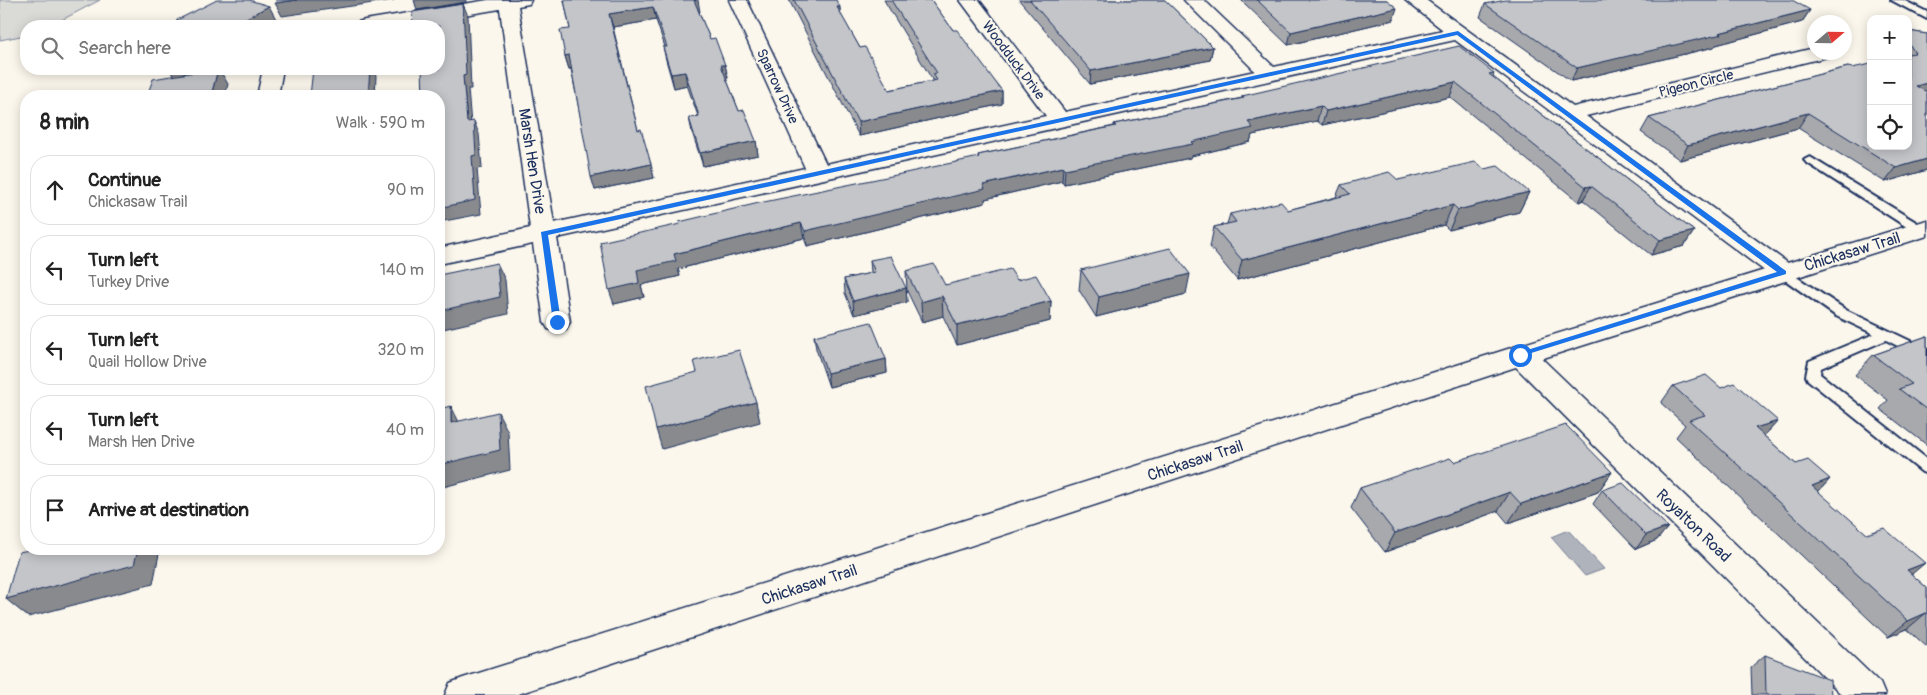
<!DOCTYPE html>
<html lang="en">
<head>
<meta charset="utf-8">
<style>
	:root { --surface:#fff; --page:#f6f6f6; --text:#222; --muted:#767676; --line:#e0e0e0 }
	body { margin:0; font-family:Pangolin,sans-serif; background:var(--page); color:var(--text) }
	.controls { position:absolute; right:15px; top:15px; display:grid; overflow:hidden; border-radius:10px; box-shadow:0 2px 12px #0003 }
	.controls button { width:45px; height:45px; display:grid; place-items:center; padding:0; border:0; border-bottom:1px solid var(--line); background:var(--surface); color:var(--text); font:25px sans-serif }
	.compass { position:absolute; left:1807px; top:15px; width:45px; height:45px; border-radius:50%; background:var(--surface); box-shadow:0 2px 12px #0003; rotate:70deg }
	.stop { position:absolute; width:15px; height:15px; margin:-11px; border:4px solid #1a73e8; border-radius:50%; background:#fff }
	.stop.end { background:#1a73e8; border-color:#fff; box-shadow:0 1px 5px #0008 }
	.list { margin:0; padding:0; list-style:none }
	h2 { display:flex; justify-content:space-between; align-items:center; height:65px; margin:0; padding:0 20px; font-size:21px }
	h2 small { font-size:16px; font-weight:400; color:var(--muted) }
	.list li { display:grid; grid-template-columns:32px 1fr auto; gap:15px; align-items:center; box-sizing:border-box; height:70px; margin:0 10px 10px; padding:0 10px; border:1px solid var(--line); border-radius:20px }
	.list b { display:block; font-size:19px; white-space:nowrap }
	.list p { margin:0; font-size:16px; white-space:nowrap; color:var(--muted) }
	.list em { font-size:16px; font-style:normal; color:var(--muted) }
	.icon { flex:none; width:28px; height:28px; fill:none; stroke:currentColor; stroke-width:2; stroke-linecap:round; stroke-linejoin:round }
	.map { position:relative; flex:none; width:1927px; height:695px; overflow:hidden }
	.search { position:absolute; background:var(--surface); box-shadow:0 2px 12px #0003; left:20px; top:20px; width:425px; height:55px; display:flex; align-items:center; gap:12px; box-sizing:border-box; padding:0 18px; border-radius:20px; color:var(--muted); font-size:19px }
	.panel { position:absolute; background:var(--surface); box-shadow:0 2px 12px #0003; left:20px; top:90px; width:425px; height:465px; border-radius:20px }
	.map>svg:first-child { display:block }
	.green { fill:#dadad7; stroke:#7a849a }
	.water { fill:#afb3bb; stroke:#747e96 }
	.lines { fill:none; stroke-linecap:round; stroke-linejoin:round }
	.lane-casing { stroke:#1b2f5e; stroke-width:4 }
	.street-casing { stroke:#1b2f5e; stroke-width:3 }
	.secondary-casing { stroke:#1b2f5e; stroke-width:3 }
	.lane { fill:#fbf7ec; fill-rule:evenodd }
	.street { fill:#fbf7ec; fill-rule:evenodd }
	.secondary { fill:#fbf7ec; fill-rule:evenodd }
	.wall { fill:#a8a9ad; stroke:#1b2f5e }
	.shaded-wall { fill:#888a8d; stroke:#1b2f5e }
	.building { fill:#c3c5c9; stroke:#1b2f5e }
	.route { fill:#1a73e8 }
	.labels { text-anchor:middle; stroke-width:4; stroke-linejoin:round; paint-order:stroke }
	.far-street-label { font-size:14px; fill:#1b2f5e; stroke:#fbf7ec }
	.street-label { font-size:16px; fill:#1b2f5e; stroke:#fbf7ec }
</style>
</head>
<body>
<div class="map">
<svg width="1927" height="695" viewBox="0 0 1927 695">
	<rect width="100%" height="100%" fill="#fbf7ec"/>
	<filter id="ink" filterUnits="userSpaceOnUse"><feTurbulence type="fractalNoise" baseFrequency=".02" numOctaves="2"/><feDisplacementMap in="SourceGraphic" scale="10" xChannelSelector="R" yChannelSelector="G"/><feConvolveMatrix kernelMatrix="1 2 1 2 8 2 1 2 1" color-interpolation-filters="sRGB"/></filter>
	<g filter="url(#ink)">
		<path class="green" d="M0,0h100l-50,26h-24v9l-26,5z"/>
		<path class="water" d="M1568,530l36,39 -19,7 -34,-39z"/>
		<g class="lines">
			<defs>
				<g id="lane">
					<path d="M1891,0h12l24,12v7z"/>
					<path d="M1810,157l114,70 2,3 -2,3h-8l-110,-71 -2,-2z"/>
					<path d="M1783,268l63,42 81,39v12l-41,-21 -65,28 -1,6 107,85v15l-5,-2 -114,-92 -2,-4 3,-15 65,-27 -38,-18 -58,-41 -1,-3 1,-3z"/>
				</g>
				<g id="street">
					<path d="M488,0h43l-2,4 -11,2 36,217 251,-55 -76,-168h18l79,164 220,-48 -86,-116h19l86,112 190,-41 -71,-71h20l70,67 169,-37 -38,-30h21l147,107 241,-59v4h20l-3,4 -245,60 206,150 4,6 -4,6 -9,3 -9,-3 -319,-238 -898,198 13,84 -4,7 -9,2 -9,-2 -4,-7 -11,-78 -94,20v-16l91,-20 -30,-219 -102,17h-43l3,-4 7,-2z"/>
					<path d="M263,69h20l-5,27h-21z"/>
					<path d="M1521,345l10,3 349,335 5,12h-43l-331,-333 -4,-7 4,-7z"/>
				</g>
				<path id="secondary" d="M1927,220v16l-396,126 -1016,333h-70l5,-12 13,-5 1048,-330z"/>
			</defs>
			<use href="#lane" class="lane-casing"/>
			<use href="#street" class="street-casing"/>
			<use href="#secondary" class="secondary-casing"/>
			<use href="#lane" class="lane"/>
			<use href="#street" class="street"/>
			<use href="#secondary" class="secondary"/>
		</g>
		<g class="wall">
			<path d="M564,0l136,12 -1,1 11,26 15,26 3,13h-2l13,33 17,30 2,14 -55,11 -11,-34 -3,-14 9,-2 -11,-31 -13,3 -8,-28 -3,-13h2l-9,-27 -43,7 25,103 16,48 -59,12 -24,-121h-2l-4,-13 5,-27z"/>
			<path d="M789,0h47l5,15 19,33 29,42 44,-9 -49,-81h47l22,30 49,61v13l-143,32z"/>
			<path d="M1019,0h146l48,47 -3,13 -120,24z"/>
			<path d="M1241,0h146l6,20 -105,25z"/>
			<path d="M1485,4l325,6 -8,12 -86,23 -2,2 -143,34 -91,-64z"/>
			<path d="M1908,31l19,3v136l-42,12 -87,-54 -118,32 -39,-28 8,-14 199,-51 60,79z"/>
			<path d="M1494,73l-1,4 201,154 -10,15 -33,9 -68,-55 -4,2 -129,-105 -128,28 -5,-4 -65,14 -2,7 -59,14 -1,2 -126,26 -2,-3 -77,18v4l-178,43 -3,-8 -126,31 2,7 -39,9 3,12 -30,7 66,-80 298,-66v-3l136,-29v-2l128,-26v-2z"/>
			<path d="M1484,169l45,23 -10,20 -70,18 -5,-5 -207,55 -27,-33 4,-20 13,-3 3,-10 58,-4 48,-13 5,-12 57,-5z"/>
			<path d="M870,260l36,28 1,14 -53,13 -9,-22 -1,-14 27,-6z"/>
			<path d="M1081,270l105,24 -90,23 -17,-27z"/>
			<path d="M906,271l39,14 72,-5 34,21 -1,20 -93,24 -14,-29 -21,6 -15,-31z"/>
			<path d="M814,336l72,23 1,14 -58,14 -13,-38z"/>
			<path d="M1927,336v109l-47,-36 8,-9 -33,-25 18,-20z"/>
			<path d="M1673,386l48,2 57,33 -14,15 32,28 34,15 -12,13 109,96v59l-20,-18 -19,8 -212,-200 9,-12 -24,-22z"/>
			<path d="M1454,462l158,10 -14,20 -90,31 -10,-12 -113,41 -34,-44 9,-20z"/>
			<path d="M1602,490l66,37 -11,13 -21,9 -43,-45z"/>
			<path d="M1765,655l66,40h-79l-1,-28z"/>
		</g>
		<g class="shaded-wall">
			<path d="M297,0h97l-112,16 -7,-13z"/>
			<path d="M414,0h52v2l-49,8z"/>
			<path d="M694,0h4l2,12 -4,1z"/>
			<path d="M463,4l5,12 3,73h-3l4,47 -5,-14 -4,-46z"/>
			<path d="M269,6l8,15 -9,5h-37z"/>
			<path d="M653,7l3,13 -43,7 -4,-13z"/>
			<path d="M837,7h3l1,12z"/>
			<path d="M1397,8l-4,12 -105,25 3,-13z"/>
			<path d="M1810,10l-8,12 -86,23 -2,2 -143,34 6,-13 142,-35z"/>
			<path d="M1213,47l-3,13 -120,24 1,-13z"/>
			<path d="M569,55l4,13 -4,1 -4,-13z"/>
			<path d="M721,65h4l3,13h-4z"/>
			<path d="M169,69h22l-16,9z"/>
			<path d="M218,69h1l9,15 -3,12h-14z"/>
			<path d="M366,69h7l3,7 -1,20h-7z"/>
			<path d="M685,72l2,13 -13,3 -3,-14z"/>
			<path d="M1455,82l-5,15 -128,28 4,-14z"/>
			<path d="M1927,83v12l-11,-9z"/>
			<path d="M1002,91v13l-143,32 -1,-14z"/>
			<path d="M1321,106l-4,15 -65,14 -2,7 -59,14 -1,2 -126,26 1,-15 126,-27 57,-20z"/>
			<path d="M1808,113l-10,15 -118,32 8,-15z"/>
			<path d="M474,121l5,13 3,34 -5,1 4,45 -42,8v-14l33,-52z"/>
			<path d="M756,141l2,14 -55,11 -3,-13z"/>
			<path d="M1927,159v11l-42,12 11,-14z"/>
			<path d="M651,164l3,14 -59,12 -4,-13z"/>
			<path d="M1063,167l-1,14 -77,18v4l-178,43 -2,-15 178,-46z"/>
			<path d="M1591,186l-8,14 -4,2 7,-15z"/>
			<path d="M1529,192l-10,20 -70,18 9,-20z"/>
			<path d="M1453,205l-9,20 -207,55 5,-20z"/>
			<path d="M801,223l3,15 -126,31 2,7 -39,9 3,12 -30,7 -5,-14 28,-20 37,-16z"/>
			<path d="M1694,231l-10,15 -33,9 9,-15z"/>
			<path d="M497,263l8,17 3,34 -69,16v-19z"/>
			<path d="M1190,274l-4,20 -90,23 3,-20z"/>
			<path d="M906,288l1,14 -53,13 -1,-14z"/>
			<path d="M942,296l1,20 -21,6 -1,-20z"/>
			<path d="M1051,301l-1,20 -93,24v-20z"/>
			<path d="M886,359l1,14 -58,14 -2,-14z"/>
			<path d="M756,402l4,20 -98,27 -6,-20z"/>
			<path d="M451,406l10,20 -10,-3z"/>
			<path d="M498,412l10,20 2,38 -71,18v-23z"/>
			<path d="M1778,421l-15,16 -8,-9z"/>
			<path d="M1612,472l-14,20 -90,31 13,-19z"/>
			<path d="M1830,479l-16,17 -2,-10z"/>
			<path d="M1510,492l-12,19 -113,41 10,-19z"/>
			<path d="M1668,527l-11,13 -21,9 10,-14z"/>
			<path d="M138,549h22l-7,35 -125,33 -22,-18z"/>
			<path d="M220,549h16l-13,3z"/>
			<path d="M1925,563l-19,16 1,-9z"/>
			<path d="M1926,613l-19,16 -19,8 20,-16z"/>
		</g>
		<g class="building">
			<path d="M217,0h32l20,6 -38,20h-55l1,-6z"/>
			<path d="M276,0h21l-22,3z"/>
			<path d="M564,0h132h-2l16,39 5,-1 10,27h-4l18,46 5,-1 12,31 -56,12 -11,-35 10,-2 -14,-44 -14,2 -8,-27h4l-14,-40 -44,7 29,116 3,-1 10,35 -60,13 -22,-122 -4,1 -5,-26 10,-1z"/>
			<path d="M794,0h42l4,7h-3l23,41 5,-1 24,43 48,-10 -4,-6 4,-1 -46,-73h40l22,30h4l45,61 -144,31z"/>
			<path d="M1030,0h135l48,47 -122,24z"/>
			<path d="M1257,0h130l10,8 -106,24z"/>
			<path d="M1506,0h286l18,10 -91,23 3,1 -145,34 -92,-64z"/>
			<path d="M463,4l3,71 -3,1 4,46 7,-1 2,34 -4,1 3,44 -36,8v-112h-16l-1,-27h17v-43h-26l-1,-14z"/>
			<path d="M1908,31l19,3v49l-11,3 11,6v67l-31,9 -88,-55 -120,32 -39,-27 199,-51 4,1 19,-4v82h37v-92l7,-1 -7,-11z"/>
			<path d="M1459,46l35,27 -5,1 205,157 -34,9 -69,-54 -5,1 -131,-105 -129,29 -5,-5 -73,16 5,6 -62,14 2,2 -128,25 -2,-2 -80,18 2,4 -180,42 -4,-8 -127,31 2,7 -39,9 2,13 -30,7 -9,-48 80,-18 -1,-2 80,-19 137,-28 83,-18 -1,-2 138,-29 -2,-2 130,-26 -2,-2z"/>
			<path d="M213,69h5l-7,27h-64l6,-17z"/>
			<path d="M313,69h57l-2,27h-58z"/>
			<path d="M1475,162l9,7 14,-3 31,26 -71,18 -5,-5 -211,55 -28,-33 22,-5 -6,-8 51,-12 7,8 62,-16 -9,-9 48,-13 9,8z"/>
			<path d="M1170,248l20,26 -91,23 -18,-27z"/>
			<path d="M891,256l15,32 -53,13 -9,-22 31,-7 -5,-12z"/>
			<path d="M497,263l3,34 -61,14v-36z"/>
			<path d="M934,264l11,21 65,-16 7,11 19,-5 15,26 -94,24 -15,-29 -21,6 -15,-31z"/>
			<path d="M871,322l15,37 -59,14 -13,-37z"/>
			<path d="M1927,336v74l-28,-21 13,-5 -39,-29z"/>
			<path d="M739,350l17,52 -100,27 -10,-43 51,-14 -3,-11z"/>
			<path d="M1706,375l15,13 13,-5 44,38 -23,7 41,36 12,-4 22,19 -18,7 55,48 17,-6 41,35 -18,7 20,18v26l-1,-1 -18,8 -219,-201 16,-5 -32,-29z"/>
			<path d="M451,406v17l47,-11 2,38 -61,15v-56z"/>
			<path d="M1566,425l46,47 -91,32 -11,-12 -115,41 -35,-45 90,-30 4,4z"/>
			<path d="M1623,483l45,44 -22,8 -44,-45z"/>
			<path d="M34,549h104l-4,16 -128,34 13,-47z"/>
			<path d="M1765,655l65,25 1,15h-65z"/>
		</g>
	</g>
	<path class="route" d="M1458,31l328,240v3l-268,83v-4l259,-81 -320,-237 -909,200 13,87 -4,3 -4,-3 -12,-90z"/>
	<g class="labels">
		<g class="far-street-label">
			<text transform="translate(1014 60) rotate(53)" y="5">Woodduck Drive</text>
			<text transform="translate(1696 83) rotate(-14)" y="5">Pigeon Circle</text>
			<text transform="translate(778 86) rotate(65)" y="5">Sparrow Drive</text>
		</g>
		<g class="street-label">
			<text transform="translate(533 161) rotate(81)" y="6">Marsh Hen Drive</text>
			<text transform="translate(1852 251) rotate(-17)" y="6">Chickasaw Trail</text>
			<text transform="translate(1195 460) rotate(-18)" y="6">Chickasaw Trail</text>
			<text transform="translate(1694 525) rotate(44)" y="6">Royalton Road</text>
			<text transform="translate(809 584) rotate(-18)" y="6">Chickasaw Trail</text>
		</g>
	</g>
</svg>
<div class="controls">
<button>+</button>
<button>−</button>
<button><svg class="icon" aria-label="locate" viewBox="0 0 24 24"><circle cx="12" cy="12" r="6"/><path d="M12 2v4M12 18v4M2 12h4M18 12h4"/></svg></button>
</div>
<svg class="compass" viewBox="-18 -18 36 36"><path d="M0-13l5 13h-10z" fill="#e53935"/><path d="M0 13l5-13h-10z" fill="#767676"/></svg>
<div class="stop" style="left:1520px;top:355px"></div>
<div class="stop end" style="left:557px;top:322px"></div>
<div class="search"><svg class="icon" aria-label="search" viewBox="0 0 24 24"><circle cx="10" cy="10" r="6"/><path d="M15 15l6 6"/></svg>Search here</div>
<section class="panel">
<h2>8 min<small>Walk · 590 m</small></h2>
<ul class="list">
<li><svg class="icon" aria-label="ahead" viewBox="0 0 24 24"><path d="M12 20V5M6 11l6-6 6 6"/></svg><div><b>Continue</b><p>Chickasaw Trail</p></div><em>90 m</em></li>
<li><svg class="icon" aria-label="left" viewBox="0 0 24 24"><path d="M17 20v-9H6M10 6l-5 5 5 5"/></svg><div><b>Turn left</b><p>Turkey Drive</p></div><em>140 m</em></li>
<li><svg class="icon" aria-label="left" viewBox="0 0 24 24"><path d="M17 20v-9H6M10 6l-5 5 5 5"/></svg><div><b>Turn left</b><p>Quail Hollow Drive</p></div><em>320 m</em></li>
<li><svg class="icon" aria-label="left" viewBox="0 0 24 24"><path d="M17 20v-9H6M10 6l-5 5 5 5"/></svg><div><b>Turn left</b><p>Marsh Hen Drive</p></div><em>40 m</em></li>
<li><svg class="icon" aria-label="arrive" viewBox="0 0 24 24"><path d="M6 21V4h12l-3 4 3 4H6"/></svg><div><b>Arrive at destination</b></div></li>
</ul>
</section>
</div>
</body>
</html>
